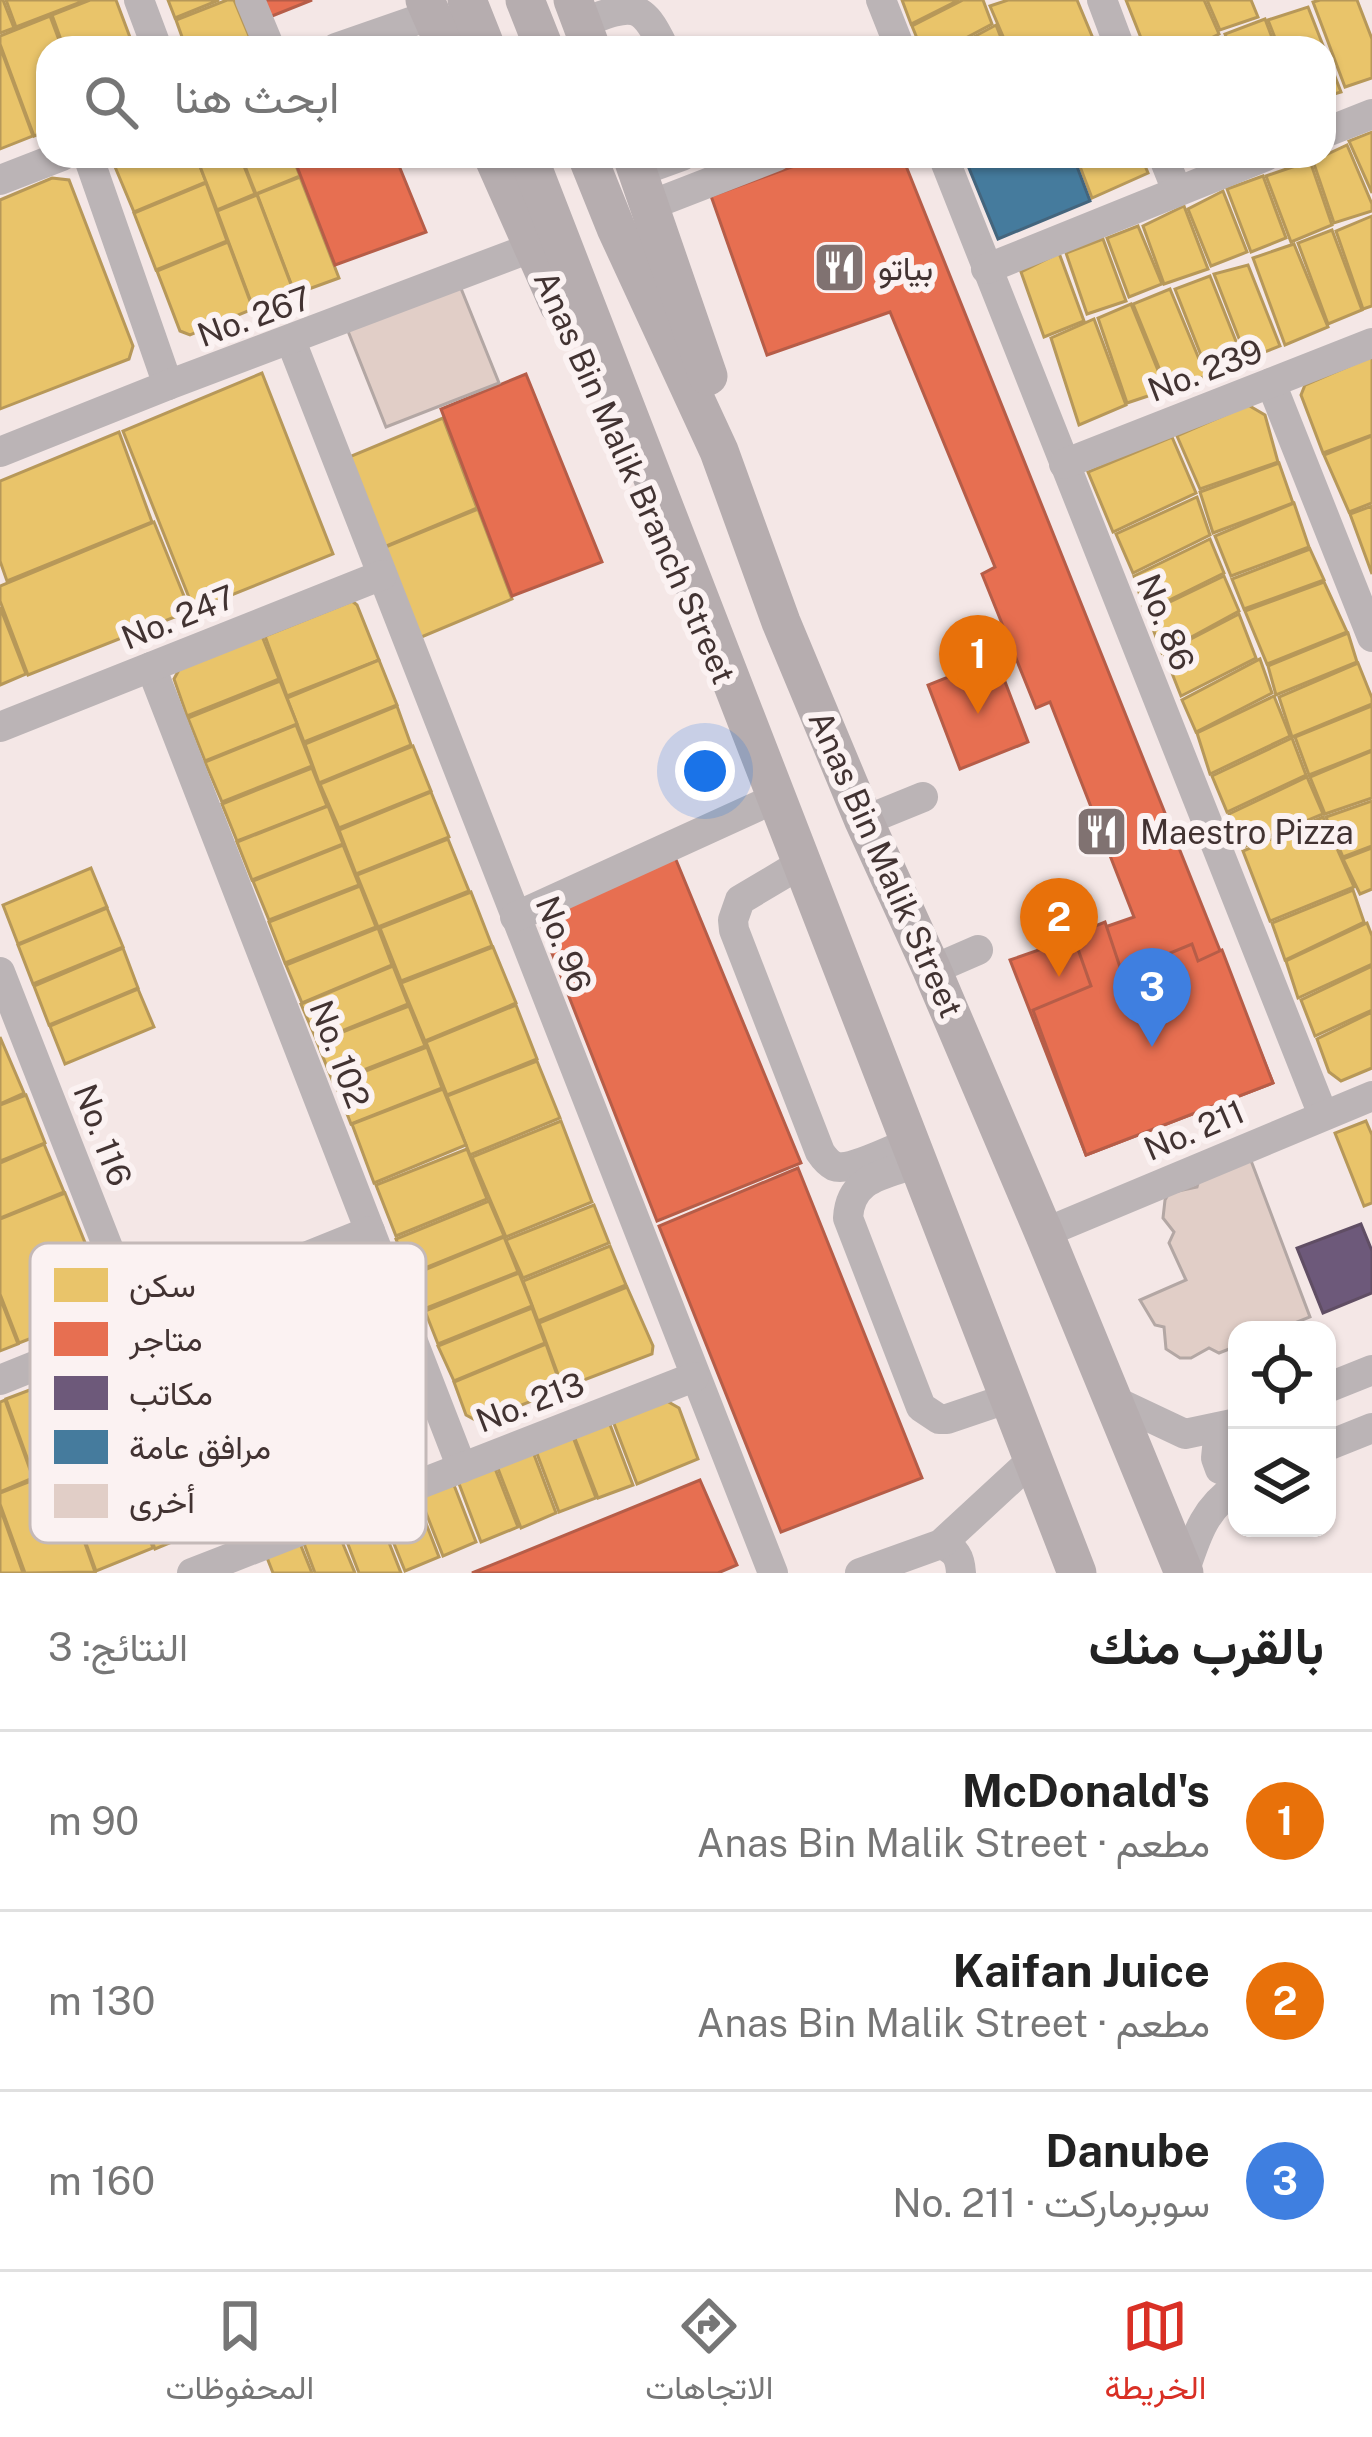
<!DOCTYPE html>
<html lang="ar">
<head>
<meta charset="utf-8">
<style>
	:root { --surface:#fff; --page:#f6f6f6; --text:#222; --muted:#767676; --line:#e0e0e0; --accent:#d93025 }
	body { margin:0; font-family:"Public Sans",Vazirmatn,sans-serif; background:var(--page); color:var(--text); direction:rtl }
	.controls { position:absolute; right:36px; bottom:36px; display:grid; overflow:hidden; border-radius:24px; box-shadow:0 3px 9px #0004 }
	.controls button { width:108px; height:108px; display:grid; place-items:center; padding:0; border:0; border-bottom:3px solid var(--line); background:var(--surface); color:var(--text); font:60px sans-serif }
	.you { position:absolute; left:705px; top:771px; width:42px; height:42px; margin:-30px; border:9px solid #fff; border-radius:50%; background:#1a73e8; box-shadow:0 0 0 18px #1a73e833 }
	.badge { display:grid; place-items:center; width:78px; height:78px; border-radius:50%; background:var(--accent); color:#fff; font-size:39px; font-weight:700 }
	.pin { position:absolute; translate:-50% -99px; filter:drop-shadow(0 3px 6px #0008) }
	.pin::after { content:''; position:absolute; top:63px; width:42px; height:36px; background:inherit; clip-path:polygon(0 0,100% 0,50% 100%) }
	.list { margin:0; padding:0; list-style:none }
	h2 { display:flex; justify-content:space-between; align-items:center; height:156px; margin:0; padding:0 48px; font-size:51px }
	h2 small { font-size:39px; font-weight:400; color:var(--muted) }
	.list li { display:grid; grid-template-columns:78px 1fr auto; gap:36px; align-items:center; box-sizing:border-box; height:180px; padding:0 48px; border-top:3px solid var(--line) }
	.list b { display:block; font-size:45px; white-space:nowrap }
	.list p { margin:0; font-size:39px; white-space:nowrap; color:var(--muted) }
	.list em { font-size:39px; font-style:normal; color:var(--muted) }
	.icon { flex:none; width:66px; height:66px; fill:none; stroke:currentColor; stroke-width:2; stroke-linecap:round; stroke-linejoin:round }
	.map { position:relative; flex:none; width:1372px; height:1573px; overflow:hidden; direction:ltr }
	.search { position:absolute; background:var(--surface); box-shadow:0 3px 9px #0004; left:36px; right:36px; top:36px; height:132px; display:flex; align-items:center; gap:30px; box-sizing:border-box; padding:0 42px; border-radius:36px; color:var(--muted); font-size:45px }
	.sheet { height:696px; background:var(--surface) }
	nav { display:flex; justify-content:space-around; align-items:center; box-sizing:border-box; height:168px; border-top:3px solid var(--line); background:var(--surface); font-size:33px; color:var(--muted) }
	nav a { display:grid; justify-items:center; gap:6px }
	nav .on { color:var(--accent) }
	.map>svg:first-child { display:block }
	.homes { fill:#e9c46a; stroke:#b79859; stroke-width:3 }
	.shops { fill:#e76f51; stroke:#b65d48; stroke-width:3 }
	.offices { fill:#6d597a; stroke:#604e64; stroke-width:3 }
	.public { fill:#457b9d; stroke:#44657d; stroke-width:3 }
	.building { fill:#e1cec7; stroke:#b3a7a4; stroke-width:3 }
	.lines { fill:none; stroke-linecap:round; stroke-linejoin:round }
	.minor { stroke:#bbb4b6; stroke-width:30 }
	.major { stroke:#b6adaf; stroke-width:39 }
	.labels { text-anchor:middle; stroke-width:12; stroke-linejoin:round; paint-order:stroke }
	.poi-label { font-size:33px; fill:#423332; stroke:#fbf2f2; text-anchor:start }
	.street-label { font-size:33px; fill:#423332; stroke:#fbf2f2 }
	.key { fill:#fbf2f2; stroke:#c4b9b8; stroke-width:3 }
	.key-label { font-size:33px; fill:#423332 }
</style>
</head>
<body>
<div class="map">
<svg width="1372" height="1573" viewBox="0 0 1372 1573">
	<rect width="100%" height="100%" fill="#f4e7e6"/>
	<g class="homes">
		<path d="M0,0h3l11,28 -14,5z"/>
		<path d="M6,0h80l-70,27z"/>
		<path d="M90,0h26l18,48h-70l-12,-33z"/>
		<path d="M168,0h51l-44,18z"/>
		<path d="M227,0h7l20,48h-68l-10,-28z"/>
		<path d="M902,0h57l-48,24z"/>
		<path d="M963,0h20l9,24 -45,24h-26l-9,-22z"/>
		<path d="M1008,0h69l20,48h-89l-18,-42z"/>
		<path d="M1126,0h78l15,34 -28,14h-46z"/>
		<path d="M1207,0h44l7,17 -38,13z"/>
		<path d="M1320,0h37l15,39v39l-27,9 -32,-85z"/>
		<path d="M1308,7l16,41h-45l-11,-28z"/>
		<path d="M50,16l12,32h-14v83l-14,5 -34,-92v-8z"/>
		<path d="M1265,19l11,29h-45l-6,-14z"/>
		<path d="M996,25l9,23h-52z"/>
		<path d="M0,47l33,89 -33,13z"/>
		<path d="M1324,48l17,44 -17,5z"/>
		<path d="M1372,132v61l-23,-52z"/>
		<path d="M1347,145l25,59v7l-38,12 -21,-62z"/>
		<path d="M118,156h78l10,26 -72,30 -21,-50z"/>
		<path d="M196,156h44l15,38 -38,16z"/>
		<path d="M241,156h51l8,20 -44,18z"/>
		<path d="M1076,156h65l7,17 -56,25z"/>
		<path d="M1310,161l22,64 -41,17 -25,-66z"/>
		<path d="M1263,176l23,62 -35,14 -24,-63z"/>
		<path d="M300,177l39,101 -44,16 -38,-100z"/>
		<path d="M52,178l17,2 64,166 -4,13 -129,50v-209z"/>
		<path d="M206,183l21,58 -71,29 -22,-57z"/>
		<path d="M1223,191l24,61 -36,14 -23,-57z"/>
		<path d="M257,195l38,100 -41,15 -37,-99z"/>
		<path d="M1184,206l24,63 -44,15 -21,-58z"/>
		<path d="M1372,216v90l-9,3 -27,-78z"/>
		<path d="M1138,226l24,58 -33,13 -22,-59z"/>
		<path d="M1332,230l30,80 -34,14 -30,-81z"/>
		<path d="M1103,239l23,62 -39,13 -21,-61z"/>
		<path d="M228,242l25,67 -63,26 -10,-4 -23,-60z"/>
		<path d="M1294,244l34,83 -43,18 -32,-87z"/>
		<path d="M1059,253l25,68 -40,16 -23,-65z"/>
		<path d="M1248,265l32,81 -33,13 -33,-85z"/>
		<path d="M1210,276l33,83 -35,14 -33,-84z"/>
		<path d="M1170,289l36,87 -38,14 -35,-86z"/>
		<path d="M1131,304l35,86 -39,13 -29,-85z"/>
		<path d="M1094,319l32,86 -47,20 -28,-87z"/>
		<path d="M1372,356v79l-49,18 -22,-58 4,-10z"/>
		<path d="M262,373l71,181 -139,56 -71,-179z"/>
		<path d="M1248,405l17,10 13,47 -78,27 -23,-53z"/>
		<path d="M443,418l34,90 -93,39 -35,-90z"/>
		<path d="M119,432l33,90 -145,59 -7,-20v-80z"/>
		<path d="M1372,436v67l-23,9 -25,-57z"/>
		<path d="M1172,437l24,56 -83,39 -25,-60z"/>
		<path d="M1279,463l14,40 -80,30 -13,-41z"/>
		<path d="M1197,497l13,38 -77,38 -17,-39z"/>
		<path d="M1294,503l15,44 -78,29 -16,-40z"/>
		<path d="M1372,506v68l-22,-60z"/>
		<path d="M478,509l34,90 -93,39 -36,-90z"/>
		<path d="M154,522l36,89 -162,64 -28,-74v-15z"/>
		<path d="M1210,539l14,34 -79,39 -11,-36z"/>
		<path d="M1310,549l14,31 -80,29 -12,-30z"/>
		<path d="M1224,576l15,35 -77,42 -15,-40z"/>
		<path d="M1324,582l23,50 -80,32 -22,-53z"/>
		<path d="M352,601l5,4 22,55 -92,36 -22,-60z"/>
		<path d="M0,607l26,67 -26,11z"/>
		<path d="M1239,614l17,44 -75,38 -17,-43z"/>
		<path d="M260,631l19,48 -92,37 -13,-37 7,-13z"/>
		<path d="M1348,633l9,29 -81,33 -8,-29z"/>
		<path d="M1260,659l12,34 -76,39 -14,-32z"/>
		<path d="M379,660l18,45 -93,37 -17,-44z"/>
		<path d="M1358,663l14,35v6l-80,33 -13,-40z"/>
		<path d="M280,681l17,43 -92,37 -17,-43z"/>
		<path d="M1274,696l16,40 -80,38 -13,-41z"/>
		<path d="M397,706l14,39 -92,38 -14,-39z"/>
		<path d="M1372,706v44l-63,25 -14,-38z"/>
		<path d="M296,725l16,41 -90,36 -17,-40z"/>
		<path d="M1292,738l14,37 -79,37 -15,-36z"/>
		<path d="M413,746l18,45 -92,37 -19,-44z"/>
		<path d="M1372,751v47l-47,16 -15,-37z"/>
		<path d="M312,768l15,38 -90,35 -15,-37z"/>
		<path d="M1307,777l16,37 -82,34 -12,-34z"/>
		<path d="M431,792l18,45 -93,37 -17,-44z"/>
		<path d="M1372,801v45l-29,11 -17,-40z"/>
		<path d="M328,806l15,38 -91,36 -15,-38z"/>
		<path d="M1323,817l31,70 -84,34 -27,-70z"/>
		<path d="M448,839l21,52 -91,36 -21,-52z"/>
		<path d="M343,845l16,40 -90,35 -16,-39z"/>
		<path d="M1372,848v41l-12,5 -17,-35z"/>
		<path d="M91,868l16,39 -89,37 -15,-39z"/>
		<path d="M360,886l16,41 -91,36 -16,-41z"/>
		<path d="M1353,890l11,32 -79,38 -13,-37z"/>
		<path d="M471,892l21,54 -91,35 -21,-53z"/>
		<path d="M107,908l16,39 -90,37 -15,-39z"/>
		<path d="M1367,923l5,13v28l-74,34 -12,-37z"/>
		<path d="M378,928l14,37 -90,38 -16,-38z"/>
		<path d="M493,947l23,56 -91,38 -24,-58z"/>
		<path d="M123,948l15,40 -89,37 -15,-39z"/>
		<path d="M393,966l15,38 -91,37 -16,-37z"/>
		<path d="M1372,966v44l-57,26 -14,-36z"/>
		<path d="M138,989l16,38 -89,37 -15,-38z"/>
		<path d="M516,1005l21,54 -90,36 -21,-53z"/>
		<path d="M409,1006l16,40 -92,36 -16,-40z"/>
		<path d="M1372,1012v56l-31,13 -12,-9 -12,-33z"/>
		<path d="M0,1037l24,56 -24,11z"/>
		<path d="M427,1047l15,41 -91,36 -16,-41z"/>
		<path d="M537,1061l23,57 -90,37 -23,-59z"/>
		<path d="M443,1089l23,56 -92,38 -22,-59z"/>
		<path d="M26,1095l19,48 -45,18v-56z"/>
		<path d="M561,1121l31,81 -86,35 -34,-80z"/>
		<path d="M1366,1121l6,14v68l-8,3 -29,-73z"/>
		<path d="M44,1144l20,48 -64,26v-55z"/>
		<path d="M467,1149l20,50 -91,37 -20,-51z"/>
		<path d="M65,1193l42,104 -3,13 -85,33 -19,-49v-75z"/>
		<path d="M489,1201l15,35 -94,38 -14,-35z"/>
		<path d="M594,1205l15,38 -86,35 -17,-38z"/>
		<path d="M504,1237l14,35 -94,37 -14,-33z"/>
		<path d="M610,1246l16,39 -88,36 -15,-40z"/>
		<path d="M519,1273l13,33 -94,38 -13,-33z"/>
		<path d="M627,1287l26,59 -1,8 -89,34 -24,-65z"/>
		<path d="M0,1298l18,46 -18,7z"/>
		<path d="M532,1308l13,35 -91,38 -16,-35z"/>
		<path d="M546,1344l16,45 -83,33 -13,-7 -12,-33z"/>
		<path d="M43,1385l28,78 -37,14 -28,-78z"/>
		<path d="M5,1400l28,78 -33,14v-90z"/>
		<path d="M665,1400l14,8 19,51 -61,25 -24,-63z"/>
		<path d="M609,1422l24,63 -35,13 -24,-62z"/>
		<path d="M176,1425l37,100 -58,24 -38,-102z"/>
		<path d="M573,1437l23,61 -37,14 -23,-61z"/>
		<path d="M116,1448l37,100 -57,23 -37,-102z"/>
		<path d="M533,1452l23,61 -35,15 -24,-62z"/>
		<path d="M494,1466l24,61 -37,15 -23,-61z"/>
		<path d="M59,1470l36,102 -70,1 -25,-69v-11z"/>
		<path d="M452,1480l24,62 -33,14 -24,-61z"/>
		<path d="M415,1495l24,62 -34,14 -25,-62z"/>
		<path d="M0,1508l23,65h-23z"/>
		<path d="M377,1512l24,61h-42l-18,-47z"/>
		<path d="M336,1527l19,46h-40l-12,-32z"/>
		<path d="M299,1541l13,32h-39l-7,-18z"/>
	</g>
	<g class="shops">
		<path d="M254,0h58l-50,20z"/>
		<path d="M293,156h102l31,76 -91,33z"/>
		<path d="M822,156h80l371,927 -187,72 -76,-195 124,-43 -84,-215 -14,6 -54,-134 13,-7 -105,-255 -123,43 -56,-159z"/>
		<path d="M526,374l76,188 -90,34 -71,-187z"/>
		<path d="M996,658l32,84 -68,27 -32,-84z"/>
		<path d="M674,855l127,308 -144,58 -120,-306z"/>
		<path d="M1105,922l17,51 70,-29 6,17 24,-11 51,133 -187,72 -53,-145 58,-24 -18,-51z"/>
		<path d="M798,1168l124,310 -141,54 -122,-306z"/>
		<path d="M700,1480l37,85 -19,8h-246z"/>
	</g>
	<path class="offices" d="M1361,1224l11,27v42l-49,20 -26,-65z"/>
	<path class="public" d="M964,156h109l17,45 -92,38z"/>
	<g class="building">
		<path d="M458,281l41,102 -113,44 -40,-101z"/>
		<path d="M1250,1158l60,159 -33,13h-40v16l-18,7 -10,-5 -18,10h-11l-14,-9 -2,-22 -9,-2 -15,-25 46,-20 -17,-37 5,-11 -11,-14 2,-18 4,-7 28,-6 3,-11z"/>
	</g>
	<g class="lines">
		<g class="minor">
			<path d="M139,0l18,48"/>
			<path d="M250,0l20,48"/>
			<path d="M881,0l19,48"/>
			<path d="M1102,0l18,48"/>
			<path d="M581,23c52,-19 60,-23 83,25"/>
			<path d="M336,48l95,-33"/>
			<path d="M1324,133l48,-19"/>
			<path d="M88,156l80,229"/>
			<path d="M943,156l380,959"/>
			<path d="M1163,156l14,35"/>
			<path d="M638,172l44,-16"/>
			<path d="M0,180l62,-24"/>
			<path d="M651,205l126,-49"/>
			<path d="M986,269l280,-113"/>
			<path d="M291,341l482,1232"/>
			<path d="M1271,383l101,254"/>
			<path d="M0,452l168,-67 365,-138"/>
			<path d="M1064,464l308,-121"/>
			<path d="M151,667l311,801"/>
			<path d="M0,727l382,-152"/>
			<path d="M864,821l59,-24"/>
			<path d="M802,863l-62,37 -7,20 1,10 86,222c4,6 8,11 14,14 15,6 59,-17 75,-23"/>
			<path d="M515,917l261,-119"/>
			<path d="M932,970l46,-20"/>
			<path d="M0,972l138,352"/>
			<path d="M917,1163c-33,12 -67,14 -69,55l73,189 18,12h8l62,-21"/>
			<path d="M1044,1233l328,-137"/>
			<path d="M0,1380l370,-149"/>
			<path d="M1327,1388l45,-18"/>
			<path d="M1115,1401l70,33 52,-11"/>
			<path d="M1237,1423l-19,15 -2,20 4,11 17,6"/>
			<path d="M1327,1446l45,-18"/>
			<path d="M941,1544c15,6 19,13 20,29"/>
			<path d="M192,1573l502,-196"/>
			<path d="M860,1573l81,-29 92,-85"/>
			<path d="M1184,1573c12,-36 20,-65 53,-86"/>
		</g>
		<g class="major">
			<path d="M425,0l21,48"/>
			<path d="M467,0l19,48"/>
			<path d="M525,0l19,48"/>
			<path d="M573,0l18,48"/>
			<path d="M493,156l66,149"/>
			<path d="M528,156l549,1417"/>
			<path d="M587,156l29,72 103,223 62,171 83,199 68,149 112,263 140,340"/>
			<path d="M632,156l76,220"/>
		</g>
	</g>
	<defs>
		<symbol id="restaurant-square" viewBox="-11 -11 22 22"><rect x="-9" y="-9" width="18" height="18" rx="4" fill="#807271" stroke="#fbf2f2"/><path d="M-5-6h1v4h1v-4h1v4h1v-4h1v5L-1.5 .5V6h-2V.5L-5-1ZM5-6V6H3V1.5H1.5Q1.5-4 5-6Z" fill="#fff"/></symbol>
	</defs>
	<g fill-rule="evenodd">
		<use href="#restaurant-square" x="810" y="238" width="59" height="59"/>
		<use href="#restaurant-square" x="1072" y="802" width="59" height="59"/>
	</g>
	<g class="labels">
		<g class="poi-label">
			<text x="878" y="280">بياتو</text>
			<text x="1140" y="844">Maestro Pizza</text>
		</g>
		<g class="street-label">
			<text transform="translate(254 316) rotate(-20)" y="12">No. 267</text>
			<text transform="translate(1205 370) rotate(-21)" y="12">No. 239</text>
			<text transform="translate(635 477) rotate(66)" y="12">Anas Bin Malik Branch Street</text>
			<text transform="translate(178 617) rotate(-22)" y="12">No. 247</text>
			<text transform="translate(1166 622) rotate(68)" y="12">No. 86</text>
			<text transform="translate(886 864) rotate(66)" y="12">Anas Bin Malik Street</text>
			<text transform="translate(564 944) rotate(69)" y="12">No. 96</text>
			<text transform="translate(340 1054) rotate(69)" y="12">No. 102</text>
			<text transform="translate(1194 1130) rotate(-23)" y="12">No. 211</text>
			<text transform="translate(103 1135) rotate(69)" y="12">No. 116</text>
			<text transform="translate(530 1402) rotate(-21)" y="12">No. 213</text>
		</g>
	</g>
	<rect x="30" y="1243" width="396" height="300" rx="18" class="key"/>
	<rect x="54" y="1268" width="54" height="34" fill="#e9c46a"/>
	<rect x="54" y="1322" width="54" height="34" fill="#e76f51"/>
	<rect x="54" y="1376" width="54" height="34" fill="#6d597a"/>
	<rect x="54" y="1430" width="54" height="34" fill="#457b9d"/>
	<rect x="54" y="1484" width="54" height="34" fill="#e1cec7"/>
	<g class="key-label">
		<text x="129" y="1297">سكن</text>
		<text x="129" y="1351">متاجر</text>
		<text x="129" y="1405">مكاتب</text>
		<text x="129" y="1459">مرافق عامة</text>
		<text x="129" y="1513">أخرى</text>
	</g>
</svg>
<div class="controls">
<button><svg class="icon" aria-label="locate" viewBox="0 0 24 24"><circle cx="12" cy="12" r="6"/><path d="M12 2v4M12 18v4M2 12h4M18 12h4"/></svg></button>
<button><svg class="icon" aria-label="layers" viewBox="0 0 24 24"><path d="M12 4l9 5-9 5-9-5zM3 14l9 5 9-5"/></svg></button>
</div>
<div class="you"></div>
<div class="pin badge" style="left:978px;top:714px;background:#e8710a">1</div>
<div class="pin badge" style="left:1059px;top:977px;background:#e8710a">2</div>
<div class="pin badge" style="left:1152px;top:1047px;background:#3f7fe0">3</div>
<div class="search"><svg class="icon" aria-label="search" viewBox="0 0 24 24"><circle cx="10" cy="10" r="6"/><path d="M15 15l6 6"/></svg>ابحث هنا</div>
</div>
<section class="sheet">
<h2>بالقرب منك<small>النتائج: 3</small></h2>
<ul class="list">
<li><span class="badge" style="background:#e8710a">1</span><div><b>McDonald's</b><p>مطعم · Anas Bin Malik Street</p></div><em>90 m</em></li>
<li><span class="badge" style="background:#e8710a">2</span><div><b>Kaifan Juice</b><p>مطعم · Anas Bin Malik Street</p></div><em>130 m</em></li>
<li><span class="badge" style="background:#3f7fe0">3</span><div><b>Danube</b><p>سوبرماركت · No. 211</p></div><em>160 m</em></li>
</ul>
</section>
<nav>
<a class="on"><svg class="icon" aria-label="map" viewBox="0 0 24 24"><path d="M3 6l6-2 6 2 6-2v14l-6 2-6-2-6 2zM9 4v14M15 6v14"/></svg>الخريطة</a>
<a><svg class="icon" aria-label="directions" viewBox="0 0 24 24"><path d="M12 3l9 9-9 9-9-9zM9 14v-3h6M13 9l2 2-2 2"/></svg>الاتجاهات</a>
<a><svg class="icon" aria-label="saved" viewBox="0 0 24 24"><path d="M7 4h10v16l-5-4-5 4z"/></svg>المحفوظات</a>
</nav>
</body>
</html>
